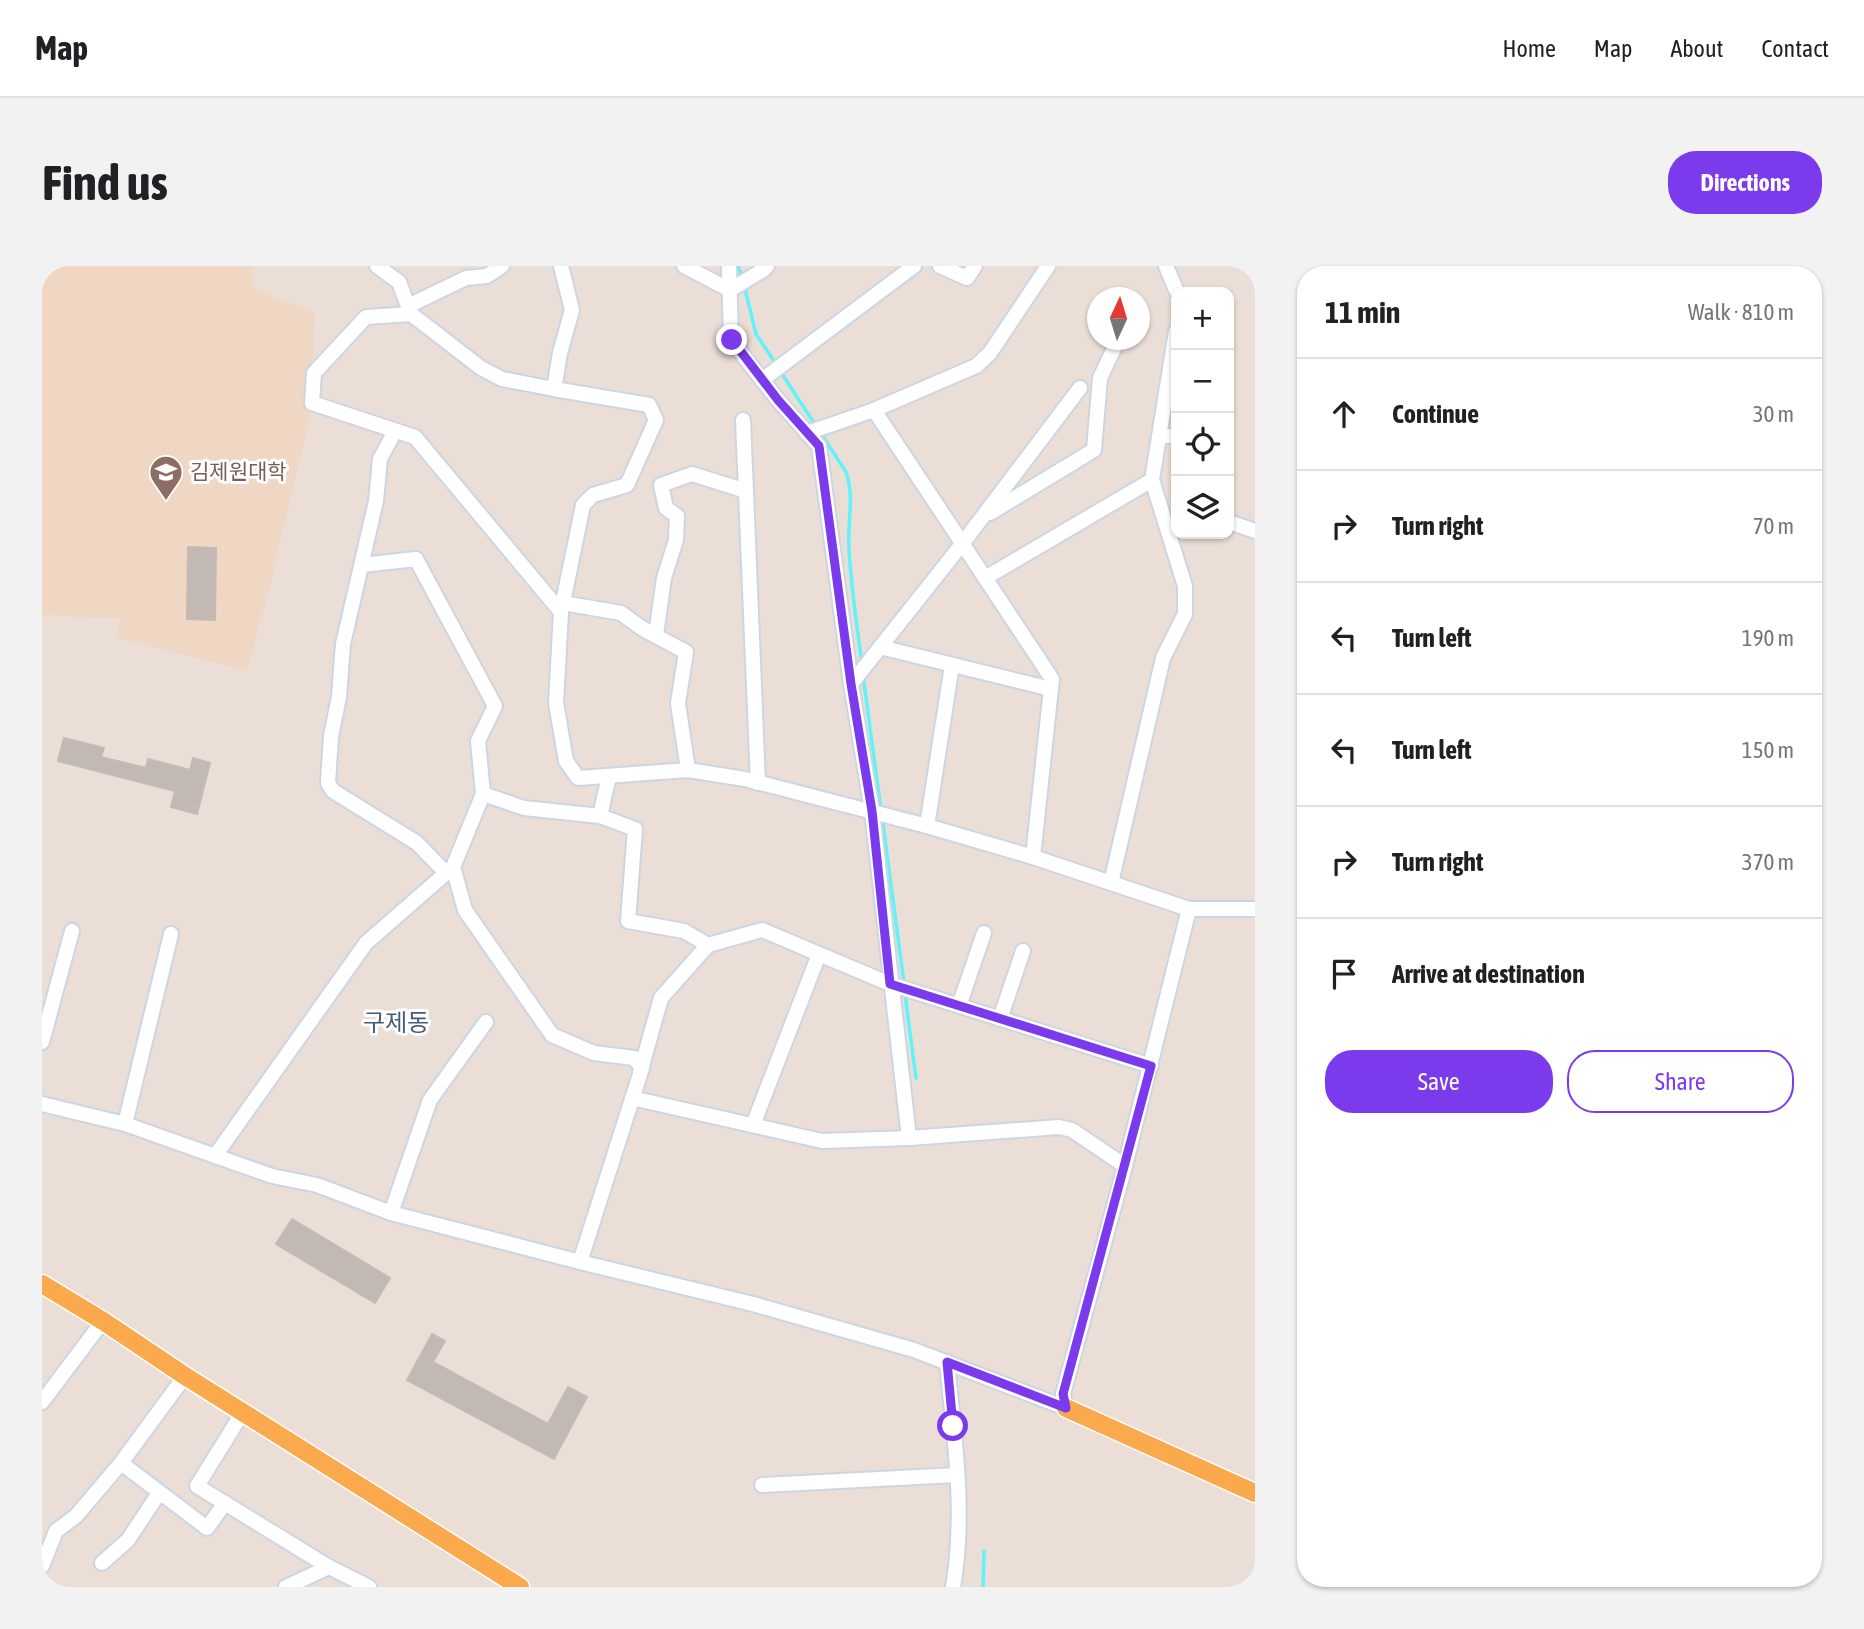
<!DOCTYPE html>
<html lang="en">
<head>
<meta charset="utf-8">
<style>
	:root { --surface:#fff; --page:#f2f2f2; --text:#202124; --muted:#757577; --line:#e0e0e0; --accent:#7c3aed }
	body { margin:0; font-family:"Asap Condensed","Noto Sans KR",sans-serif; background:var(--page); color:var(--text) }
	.controls { position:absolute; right:21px; top:21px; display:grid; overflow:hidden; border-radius:14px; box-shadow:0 2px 5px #0004 }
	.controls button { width:63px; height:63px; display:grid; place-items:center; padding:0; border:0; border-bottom:2px solid var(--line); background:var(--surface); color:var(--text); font:35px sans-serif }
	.compass { position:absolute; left:1045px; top:21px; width:63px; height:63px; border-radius:50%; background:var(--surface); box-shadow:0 2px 5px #0004; rotate:4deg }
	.stop { position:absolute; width:21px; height:21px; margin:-16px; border:5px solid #7c3aed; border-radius:50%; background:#fff }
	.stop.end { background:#7c3aed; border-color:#fff; box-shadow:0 2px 7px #0008 }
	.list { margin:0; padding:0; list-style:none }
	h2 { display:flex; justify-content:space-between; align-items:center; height:91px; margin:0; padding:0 28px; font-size:30px }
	h2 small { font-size:23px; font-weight:400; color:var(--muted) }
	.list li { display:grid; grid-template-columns:46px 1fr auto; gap:21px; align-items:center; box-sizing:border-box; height:112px; padding:0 28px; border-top:2px solid var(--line) }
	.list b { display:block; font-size:26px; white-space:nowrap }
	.list em { font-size:23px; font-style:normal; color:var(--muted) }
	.actions { display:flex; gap:14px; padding:21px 28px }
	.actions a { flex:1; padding:16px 0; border:2px solid var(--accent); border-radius:28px; text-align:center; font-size:24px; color:var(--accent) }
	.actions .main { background:var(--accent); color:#fff }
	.icon { flex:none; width:38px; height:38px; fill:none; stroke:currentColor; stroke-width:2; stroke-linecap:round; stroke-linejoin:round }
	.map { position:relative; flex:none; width:1213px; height:1321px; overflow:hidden; border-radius:28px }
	header { display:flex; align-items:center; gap:42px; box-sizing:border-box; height:98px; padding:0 35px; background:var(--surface); border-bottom:2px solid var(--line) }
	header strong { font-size:33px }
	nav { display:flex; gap:38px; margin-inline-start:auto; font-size:24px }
	.intro { display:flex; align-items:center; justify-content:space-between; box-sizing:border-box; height:168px; padding:0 42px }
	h1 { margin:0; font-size:49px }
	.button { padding:18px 32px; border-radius:28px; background:var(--accent); color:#fff; font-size:24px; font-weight:700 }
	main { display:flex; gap:42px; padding:0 42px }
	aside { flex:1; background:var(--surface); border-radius:28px; box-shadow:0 2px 5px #0004 }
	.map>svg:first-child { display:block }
	.education { fill:#efd7c4 }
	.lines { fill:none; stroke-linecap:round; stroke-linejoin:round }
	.stream { stroke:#60f3f7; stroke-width:3.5 }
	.building { fill:#c2b8b4; stroke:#c6bab1; stroke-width:2 }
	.minor-casing { stroke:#ccd6e2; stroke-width:18 }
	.major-casing { stroke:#fff; stroke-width:21 }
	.minor { stroke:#fff; stroke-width:14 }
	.major { stroke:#faa94d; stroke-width:18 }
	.route { stroke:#7c3aed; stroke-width:9 }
	.labels { text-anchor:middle; stroke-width:6; stroke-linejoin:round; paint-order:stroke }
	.education-label { font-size:21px; fill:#785e54; stroke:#fff; text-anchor:start }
	.quarter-label { font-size:24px; fill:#455b7a; stroke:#fff }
</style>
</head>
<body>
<header>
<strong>Map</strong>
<nav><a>Home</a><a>Map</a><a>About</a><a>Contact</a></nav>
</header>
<div class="intro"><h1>Find us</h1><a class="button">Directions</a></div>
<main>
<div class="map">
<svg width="1213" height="1321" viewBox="0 0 1213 1321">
	<rect width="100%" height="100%" fill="#ebded7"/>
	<path class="education" d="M0,0h209l2,22 62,25 -5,102 -41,175 -22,81 -131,-34 4,-18 -78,-4z"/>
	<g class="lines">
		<g class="stream">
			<path d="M696,0l4,11"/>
			<path d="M702,19l12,49 20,30"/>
			<path d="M738,105l36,55"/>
			<path d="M778,166l26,40c9,25 1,51 3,77 2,38 8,77 13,115"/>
			<path d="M821,409l18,135"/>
			<path d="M840,551l22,166"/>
			<path d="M863,728l11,84"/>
			<path d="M941,1321l1,-36"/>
		</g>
	</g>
	<g class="building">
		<path d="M146,281l28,1 -1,72 -28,-1z"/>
		<path d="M22,472l40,10 -3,9 45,11 2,-9 42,11 3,-12 17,5 -13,51 -26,-7 4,-16 -117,-30z"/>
		<path d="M250,953l98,59 -15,25 -99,-59z"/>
		<path d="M390,1068l13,7 -12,21 115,62 20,-37 19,10 -33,62 -147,-79z"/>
	</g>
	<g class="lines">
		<defs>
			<g id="minor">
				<path d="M335,0l22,16 12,32 -45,3 -52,56 -2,30 103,34 146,175 -5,91 10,58 12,17 110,-8 57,9 182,47 106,31 156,52h66"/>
				<path d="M642,0l46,24 33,-20 4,-4"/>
				<path d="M687,0l2,74 47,60 41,46 32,238 21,127 37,327"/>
				<path d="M898,0l27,12 8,-12"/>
				<path d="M1124,0l11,26"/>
				<path d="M366,40l58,-28 21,-2 15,-10"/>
				<path d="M369,48l70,54 21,11 52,10"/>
				<path d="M720,114l152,-114"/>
				<path d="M832,144l178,269 -19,178"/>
				<path d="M701,154l15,363"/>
				<path d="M353,165l-15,28 -4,42 -33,143 -4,53 -8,39 -3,47 5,8 84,52 29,30"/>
				<path d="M765,167l67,-23 102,-44 14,-13 58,-87"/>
				<path d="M1117,170h17"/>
				<path d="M948,247l104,-63 6,-72 18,-38"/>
				<path d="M1187,256l26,9"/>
				<path d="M320,299l54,-6 79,147 -17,35 5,53 -30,73 12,43 87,125 42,18 40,5 8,10 -62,194"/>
				<path d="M943,312l167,-98"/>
				<path d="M521,337l58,10 22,16 43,23 -8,51 10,67"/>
				<path d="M519,346l22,-107 10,-10 34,-10 29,-65 -7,-15 -95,-16 6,-36 12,-43 -11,-44"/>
				<path d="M614,369l8,-57 12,-38 1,-24 -11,-8 -5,-23 31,-11 54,17"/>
				<path d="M838,381l171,42"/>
				<path d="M809,418l111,-140 118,-156"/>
				<path d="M567,510l-9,40 35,13 -7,92 56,10 24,14 54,-15 128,54 261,82"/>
				<path d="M441,528l41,14 76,8"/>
				<path d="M885,560l25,-161"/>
				<path d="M1069,617l52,-225 22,-44v-28l-33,-106 24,-149"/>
				<path d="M917,740l25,-73"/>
				<path d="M958,753l23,-68"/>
				<path d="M0,776l30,-111"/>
				<path d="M598,807l21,-75 47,-53"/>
				<path d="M590,832l190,43 87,-3 150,-11 13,3 53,36"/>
				<path d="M0,838l83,20 147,52 45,9 74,28 189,49 173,42 161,46 152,58"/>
				<path d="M83,858l46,-190"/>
				<path d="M711,859l66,-171"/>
				<path d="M173,890l151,-213 86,-75"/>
				<path d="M349,947l39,-113 56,-78"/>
				<path d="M905,1096c7,74 19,151 6,225"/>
				<path d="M143,1110l-64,87 86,65 18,-25"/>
				<path d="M0,1136l61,-81"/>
				<path d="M1024,1142l-3,-14 62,-228 64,-257"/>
				<path d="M201,1146l-46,74 132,81"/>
				<path d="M720,1219l195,-10"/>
				<path d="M60,1297l26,-23 31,-47"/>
				<path d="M0,1300l14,-35 20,-15 45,-53"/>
				<path d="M244,1321l43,-20 40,20"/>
			</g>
			<g id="major">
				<path d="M0,1018l61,37 82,55 335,211"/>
				<path d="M1024,1142l189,85"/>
			</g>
		</defs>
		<use href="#minor" class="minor-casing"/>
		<use href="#major" class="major-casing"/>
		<use href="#minor" class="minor"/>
		<use href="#major" class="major"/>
	</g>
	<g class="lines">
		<path class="route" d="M690,74l46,60 41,46 32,238 21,127 18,173 261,82 -88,328 3,14 -119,-46 6,64"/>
	</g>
	<defs>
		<symbol id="university-pin" viewBox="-11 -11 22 30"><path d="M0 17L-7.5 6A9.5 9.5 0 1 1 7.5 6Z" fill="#8d6e63" stroke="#fff"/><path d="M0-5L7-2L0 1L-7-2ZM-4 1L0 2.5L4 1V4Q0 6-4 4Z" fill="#fff"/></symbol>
	</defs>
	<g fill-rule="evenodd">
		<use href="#university-pin" x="105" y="187" width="38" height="52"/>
	</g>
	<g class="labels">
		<g class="education-label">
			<text x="148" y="213">김제원대학</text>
		</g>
		<g class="quarter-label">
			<text x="354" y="765">구제동</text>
		</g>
	</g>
</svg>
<div class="controls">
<button>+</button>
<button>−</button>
<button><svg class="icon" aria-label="locate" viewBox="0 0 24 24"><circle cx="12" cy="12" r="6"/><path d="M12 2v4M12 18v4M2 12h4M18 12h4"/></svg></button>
<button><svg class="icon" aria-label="layers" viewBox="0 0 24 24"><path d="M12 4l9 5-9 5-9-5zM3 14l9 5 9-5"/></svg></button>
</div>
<svg class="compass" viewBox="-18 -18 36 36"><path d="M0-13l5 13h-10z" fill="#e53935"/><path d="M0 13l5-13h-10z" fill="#757577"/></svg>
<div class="stop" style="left:911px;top:1160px"></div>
<div class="stop end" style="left:690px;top:74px"></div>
</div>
<aside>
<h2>11 min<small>Walk · 810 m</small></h2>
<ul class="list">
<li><svg class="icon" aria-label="ahead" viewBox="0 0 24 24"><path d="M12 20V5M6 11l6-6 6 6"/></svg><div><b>Continue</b></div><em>30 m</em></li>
<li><svg class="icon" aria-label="right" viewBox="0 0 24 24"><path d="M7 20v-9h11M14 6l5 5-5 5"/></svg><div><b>Turn right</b></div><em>70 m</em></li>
<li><svg class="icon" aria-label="left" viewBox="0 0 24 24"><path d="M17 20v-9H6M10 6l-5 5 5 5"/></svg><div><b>Turn left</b></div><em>190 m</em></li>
<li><svg class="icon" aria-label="left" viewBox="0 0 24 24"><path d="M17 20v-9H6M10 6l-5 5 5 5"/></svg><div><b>Turn left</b></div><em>150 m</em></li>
<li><svg class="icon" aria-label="right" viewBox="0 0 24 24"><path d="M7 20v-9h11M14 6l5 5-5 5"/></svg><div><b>Turn right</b></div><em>370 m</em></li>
<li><svg class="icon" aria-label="arrive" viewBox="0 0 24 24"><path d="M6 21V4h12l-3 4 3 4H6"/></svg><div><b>Arrive at destination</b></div></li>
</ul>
<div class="actions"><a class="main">Save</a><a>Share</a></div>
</aside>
</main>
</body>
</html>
